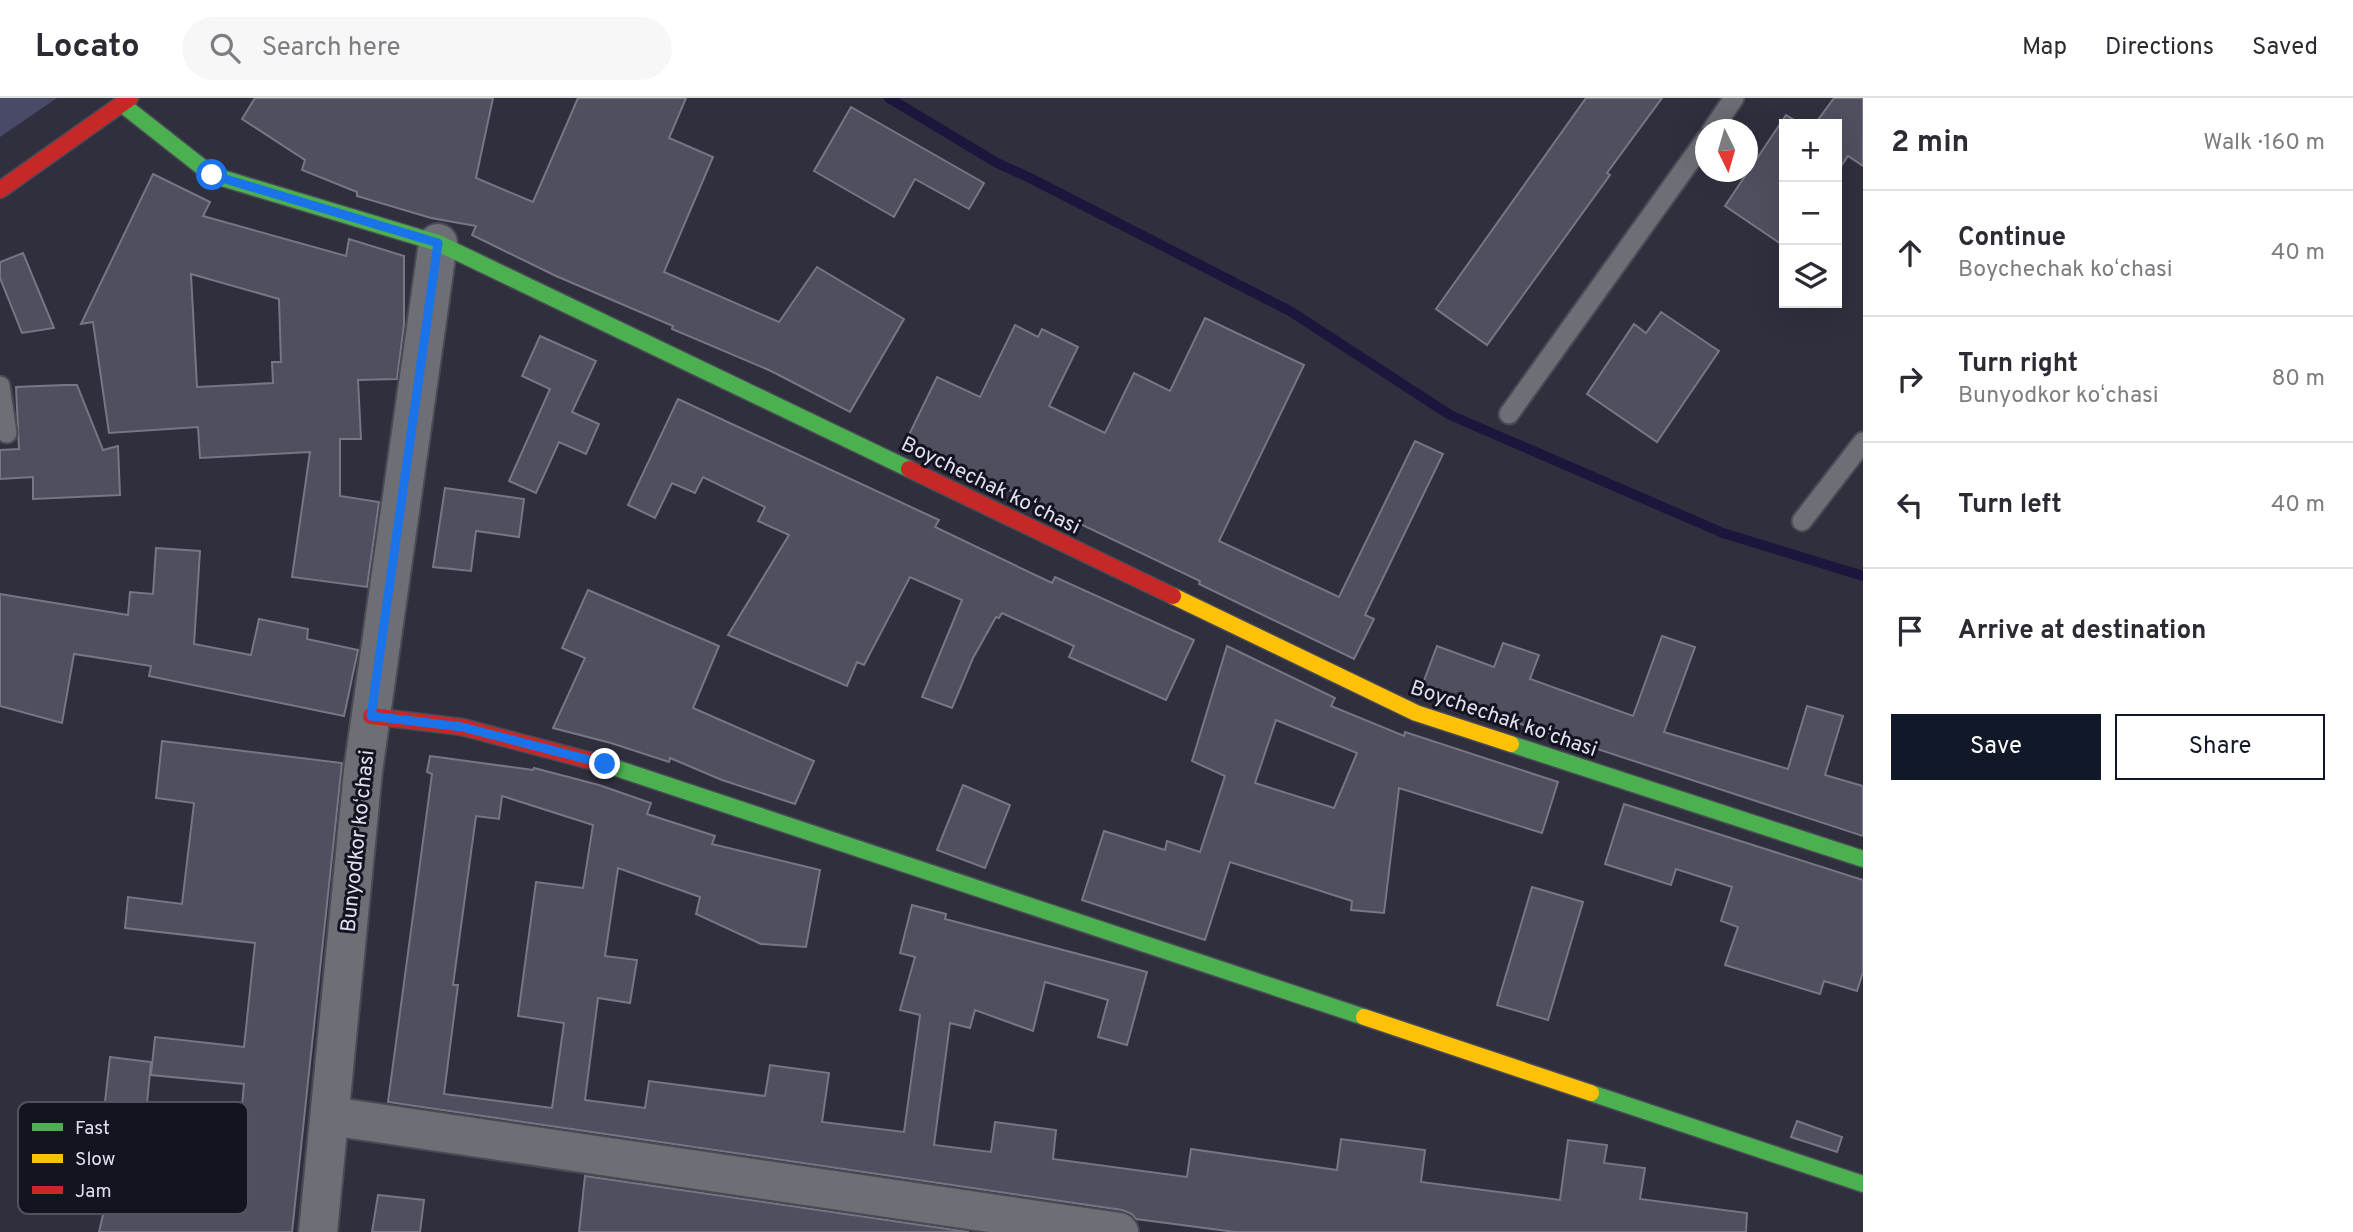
<!DOCTYPE html>
<html lang="en">
<head>
<meta charset="utf-8">
<style>
	:root { --surface:#fff; --page:#f7f7f7; --text:#2b2b33; --muted:#7c7c81; --line:#e1e1e2; --accent:#111827 }
	body { margin:0; font-family:Overpass,sans-serif; background:var(--page); color:var(--text) }
	.controls { position:absolute; right:21px; top:21px; display:grid; overflow:hidden; border-radius:0px; box-shadow:0 7px 28px #0002 }
	.controls button { width:63px; height:63px; display:grid; place-items:center; padding:0; border:0; border-bottom:2px solid var(--line); background:var(--surface); color:var(--text); font:35px sans-serif }
	.compass { position:absolute; left:1695px; top:21px; width:63px; height:63px; border-radius:50%; background:var(--surface); box-shadow:0 7px 28px #0002; rotate:175deg }
	.stop { position:absolute; width:21px; height:21px; margin:-16px; border:5px solid #1a73e8; border-radius:50%; background:#fff }
	.stop.end { background:#1a73e8; border-color:#fff; box-shadow:0 2px 7px #0008 }
	.list { margin:0; padding:0; list-style:none }
	h2 { display:flex; justify-content:space-between; align-items:center; height:91px; margin:0; padding:0 28px; font-size:30px }
	h2 small { font-size:23px; font-weight:400; color:var(--muted) }
	.list li { display:grid; grid-template-columns:46px 1fr auto; gap:21px; align-items:center; box-sizing:border-box; height:126px; padding:0 28px; border-top:2px solid var(--line) }
	.list b { display:block; font-size:26px; white-space:nowrap }
	.list p { margin:0; font-size:23px; white-space:nowrap; color:var(--muted) }
	.list em { font-size:23px; font-style:normal; color:var(--muted) }
	.actions { display:flex; gap:14px; padding:21px 28px }
	.actions a { flex:1; padding:16px 0; border:2px solid var(--accent); border-radius:0px; text-align:center; font-size:24px; color:var(--accent) }
	.actions .main { background:var(--accent); color:#fff }
	.icon { flex:none; width:38px; height:38px; fill:none; stroke:currentColor; stroke-width:2; stroke-linecap:round; stroke-linejoin:round }
	.map { position:relative; flex:none; width:1863px; height:1134px; overflow:hidden }
	header { display:flex; align-items:center; gap:42px; box-sizing:border-box; height:98px; padding:0 35px; background:var(--surface); border-bottom:2px solid var(--line) }
	header strong { font-size:33px }
	nav { display:flex; gap:38px; margin-inline-start:auto; font-size:24px }
	.search { width:490px; height:63px; background:var(--page); display:flex; align-items:center; gap:18px; box-sizing:border-box; padding:0 24px; border-radius:38px; color:var(--muted); font-size:26px }
	main { display:flex }
	aside { flex:1; background:var(--surface) }
	.map>svg:first-child { display:block }
	.green { fill:#494968 }
	.lines { fill:none; stroke-linecap:round; stroke-linejoin:round }
	.stream { stroke:#1c163c; stroke-width:10 }
	.building { fill:#504f5f; stroke:#777683; stroke-width:2; fill-rule:evenodd }
	.lane-casing { stroke:#494a55; stroke-width:23 }
	.street-casing { stroke:#494a55; stroke-width:42 }
	.fast-casing { stroke:#494a55; stroke-width:19 }
	.slow-casing { stroke:#494a55; stroke-width:19 }
	.jam-casing { stroke:#494a55; stroke-width:19 }
	.lane { stroke:#6e6e77; stroke-width:19 }
	.street { stroke:#6e6e77; stroke-width:38 }
	.fast { stroke:#4caf50; stroke-width:16 }
	.slow { stroke:#ffc107; stroke-width:16 }
	.jam { stroke:#c62828; stroke-width:16 }
	.route { stroke:#1a73e8; stroke-width:9 }
	.labels { text-anchor:middle; stroke-width:6; stroke-linejoin:round; paint-order:stroke }
	.street-label { font-size:21px; fill:#dfe0f1; stroke:#141420 }
	.key { fill:#141420; stroke:#51515f; stroke-width:2 }
	.key-label { font-size:19px; fill:#dfe0f1 }
</style>
</head>
<body>
<header>
<strong>Locato</strong>
<div class="search"><svg class="icon" aria-label="search" viewBox="0 0 24 24"><circle cx="10" cy="10" r="6"/><path d="M15 15l6 6"/></svg>Search here</div>
<nav><a>Map</a><a>Directions</a><a>Saved</a></nav>
</header>
<main>
<div class="map">
<svg width="1863" height="1134" viewBox="0 0 1863 1134">
	<rect width="100%" height="100%" fill="#302f3e"/>
	<path class="green" d="M0,0h57l-57,39z"/>
	<g class="lines">
		<path class="stream" d="M889,0l108,65 31,14 262,134 160,104 273,118 140,43"/>
	</g>
	<g class="building">
		<path d="M255,0h238l-17,80 57,24 45,-104h108l-17,40 44,19 -49,115 115,50 38,-55 87,52 -54,93 -79,-41 -99,-42 1,-3 -117,-50 -84,-41 4,-9 -45,-8 -74,-22v-4l-55,-22 3,-10 -63,-41z"/>
		<path d="M1586,0h76l-55,75 3,2 -123,170 -51,-36z"/>
		<path d="M1834,0h29v68l-15,-10 -11,16v-48h-22z"/>
		<path d="M851,9l133,76 -15,26 -54,-30 -21,38 -80,-46z"/>
		<path d="M1786,17l15,9h-17v122l-59,-40z"/>
		<path d="M153,76l57,28 -7,14 143,40 3,-17 55,17v69l-7,54 -39,1 3,59h-21v57l39,6 -12,85 -75,-10 18,-125 -110,6 -2,-31 -89,6 -16,-111 -12,2zM191,176l88,25 2,63h-9l1,21 -76,4z"/>
		<path d="M23,155l31,75 -32,5 -22,-55v-16z"/>
		<path d="M1661,214l58,39 -62,91 -70,-48 47,-70 12,9z"/>
		<path d="M1205,220l99,47 -85,176 120,56 76,-156 28,13 -78,161 9,4 -20,40 -155,-75 1,-3 -294,-140 31,-64 43,20 35,-72 23,12 4,-8 36,18 -29,59 56,27 29,-60 36,18z"/>
		<path d="M540,238l56,25 -24,51 27,12 -13,30 -27,-12 -23,51 -27,-12 41,-92 -28,-13z"/>
		<path d="M64,287h13l26,65 15,-4 2,49 -87,4v-22l-33,2v-29l19,-1 -3,-62z"/>
		<path d="M678,301l261,121 -4,7 117,56 3,-6 139,63 -28,60 -97,-43 5,-11 -72,-33 -3,5 -3,-1 -23,41 -21,50 -30,-11 40,-97 -52,-23 -46,88 -7,-3 -10,24 -119,-51 61,-100 -31,-14 7,-14 -62,-30 -8,16 -23,-10 -17,35 -27,-13z"/>
		<path d="M445,390l79,11 -5,38 -43,-6 -5,40 -38,-4z"/>
		<path d="M156,450l44,3 -6,93 57,11 8,-36 49,10 -1,10 51,11 -14,66 -195,-40 2,-10 -77,-12 -12,69 -62,-17v-112l128,21 2,-23 23,2z"/>
		<path d="M588,492l131,56 -26,62 121,53 -19,43 -73,-24 -52,-22 -1,4 -58,-19 -58,-15 32,-70 -23,-10z"/>
		<path d="M1662,538l33,11 -31,85 124,37 19,-63 36,10 -18,59 38,11v50l-443,-145 17,-45 57,21 9,-24 36,12 -9,24 103,37z"/>
		<path d="M1227,548l108,52 -4,8 73,30 1,-4 153,50 -16,51 -143,-45 -15,125 -33,-3 1,-9 -122,-39 -25,78 -123,-40 22,-69 61,19 2,-9 33,11 25,-76 -33,-15zM1276,622l81,33 -23,55 -79,-25z"/>
		<path d="M162,643l180,22 -50,469h-193l14,-60 121,19 10,-107 -93,-9 4,-38 89,10 11,-104 -130,-15 3,-31 54,7 12,-101 -38,-5z"/>
		<path d="M430,658l103,14 1,-2 65,17 52,18 -4,11 68,22 -3,8 108,26 -14,77 -45,-3 -65,-30 4,-17 -82,-29 -13,88 32,4 -7,43 -32,-5 -13,102 60,8 4,-27 116,15 5,-31 59,8 -7,49 82,10 16,-117 -20,-5 15,-53 -15,-4 12,-48 34,9 -1,5 202,53 -20,73 -29,-8 10,-37 -63,-18 -12,49 -58,-21 -5,18 -20,-5 -16,122 57,7 4,-30 61,8 -3,29 134,18 4,-28 146,21 4,-31 84,11 -4,32 139,18 8,-60 39,5 -3,18 41,5 -5,31 107,14 -1,19h-511l-99,-13 -4,-5 -10,-4 -734,-108 44,-328 -5,-2zM502,698l91,29 -10,63 -47,-6 -18,134 46,7 -12,85 -108,-14 14,-109h-5l23,-169 23,3z"/>
		<path d="M963,687l47,20 -25,63 -48,-18z"/>
		<path d="M1624,706l239,76v92l-6,19 -33,-10 -4,13 -95,-29 13,-38 -17,-6 11,-34 -56,-18 -5,16 -66,-21z"/>
		<path d="M1532,789l51,15 -35,118 -51,-15z"/>
		<path d="M110,959l41,5 -7,72 -42,-5z"/>
		<path d="M1797,1023l45,16 -5,15 -46,-15z"/>
		<path d="M585,1078l384,56h-390z"/>
		<path d="M378,1097l46,5 -4,32h-48z"/>
	</g>
	<g class="lines">
		<defs>
			<g id="lane">
				<path d="M1712,32l22,-32"/>
				<path d="M0,288l7,47"/>
				<path d="M1509,316l197,-275"/>
				<path d="M1802,423l61,-79"/>
			</g>
			<g id="street">
				<path d="M330,1018l789,116"/>
				<path d="M318,1134l45,-461 75,-528"/>
			</g>
			<g id="fast">
				<path d="M123,7l89,70 226,68 471,226"/>
				<path d="M1511,646l352,115"/>
				<path d="M610,668l754,251"/>
				<path d="M1591,995l272,91"/>
			</g>
			<g id="slow">
				<path d="M1173,498l243,117 95,31"/>
				<path d="M1364,919l227,76"/>
			</g>
			<g id="jam">
				<path d="M0,92l130,-92"/>
				<path d="M909,371l264,127"/>
				<path d="M371,618l91,11 148,39"/>
			</g>
		</defs>
		<use href="#lane" class="lane-casing"/>
		<use href="#street" class="street-casing"/>
		<use href="#fast" class="fast-casing"/>
		<use href="#slow" class="slow-casing"/>
		<use href="#jam" class="jam-casing"/>
		<use href="#lane" class="lane"/>
		<use href="#street" class="street"/>
		<use href="#fast" class="fast"/>
		<use href="#slow" class="slow"/>
		<use href="#jam" class="jam"/>
	</g>
	<g class="lines">
		<path class="route" d="M212,77l226,68 -67,473 91,11 143,37"/>
	</g>
	<g class="labels">
		<g class="street-label">
			<text transform="translate(991 387) rotate(26)" y="7">Boychechak koʻchasi</text>
			<text transform="translate(1504 620) rotate(19)" y="7">Boychechak koʻchasi</text>
			<text transform="translate(357 743) rotate(-84)" y="7">Bunyodkor koʻchasi</text>
		</g>
	</g>
	<rect x="18" y="1004" width="230" height="112" rx="10" class="key"/>
	<rect x="32" y="1025" width="31" height="8" fill="#4caf50"/>
	<rect x="32" y="1056" width="31" height="9" fill="#ffc107"/>
	<rect x="32" y="1088" width="31" height="8" fill="#c62828"/>
	<g class="key-label">
		<text x="75" y="1036">Fast</text>
		<text x="75" y="1067">Slow</text>
		<text x="75" y="1099">Jam</text>
	</g>
</svg>
<div class="controls">
<button>+</button>
<button>−</button>
<button><svg class="icon" aria-label="layers" viewBox="0 0 24 24"><path d="M12 4l9 5-9 5-9-5zM3 14l9 5 9-5"/></svg></button>
</div>
<svg class="compass" viewBox="-18 -18 36 36"><path d="M0-13l5 13h-10z" fill="#e53935"/><path d="M0 13l5-13h-10z" fill="#7c7c81"/></svg>
<div class="stop" style="left:212px;top:77px"></div>
<div class="stop end" style="left:605px;top:666px"></div>
</div>
<aside>
<h2>2 min<small>Walk · 160 m</small></h2>
<ul class="list">
<li><svg class="icon" aria-label="ahead" viewBox="0 0 24 24"><path d="M12 20V5M6 11l6-6 6 6"/></svg><div><b>Continue</b><p>Boychechak koʻchasi</p></div><em>40 m</em></li>
<li><svg class="icon" aria-label="right" viewBox="0 0 24 24"><path d="M7 20v-9h11M14 6l5 5-5 5"/></svg><div><b>Turn right</b><p>Bunyodkor koʻchasi</p></div><em>80 m</em></li>
<li><svg class="icon" aria-label="left" viewBox="0 0 24 24"><path d="M17 20v-9H6M10 6l-5 5 5 5"/></svg><div><b>Turn left</b></div><em>40 m</em></li>
<li><svg class="icon" aria-label="arrive" viewBox="0 0 24 24"><path d="M6 21V4h12l-3 4 3 4H6"/></svg><div><b>Arrive at destination</b></div></li>
</ul>
<div class="actions"><a class="main">Save</a><a>Share</a></div>
</aside>
</main>
</body>
</html>
